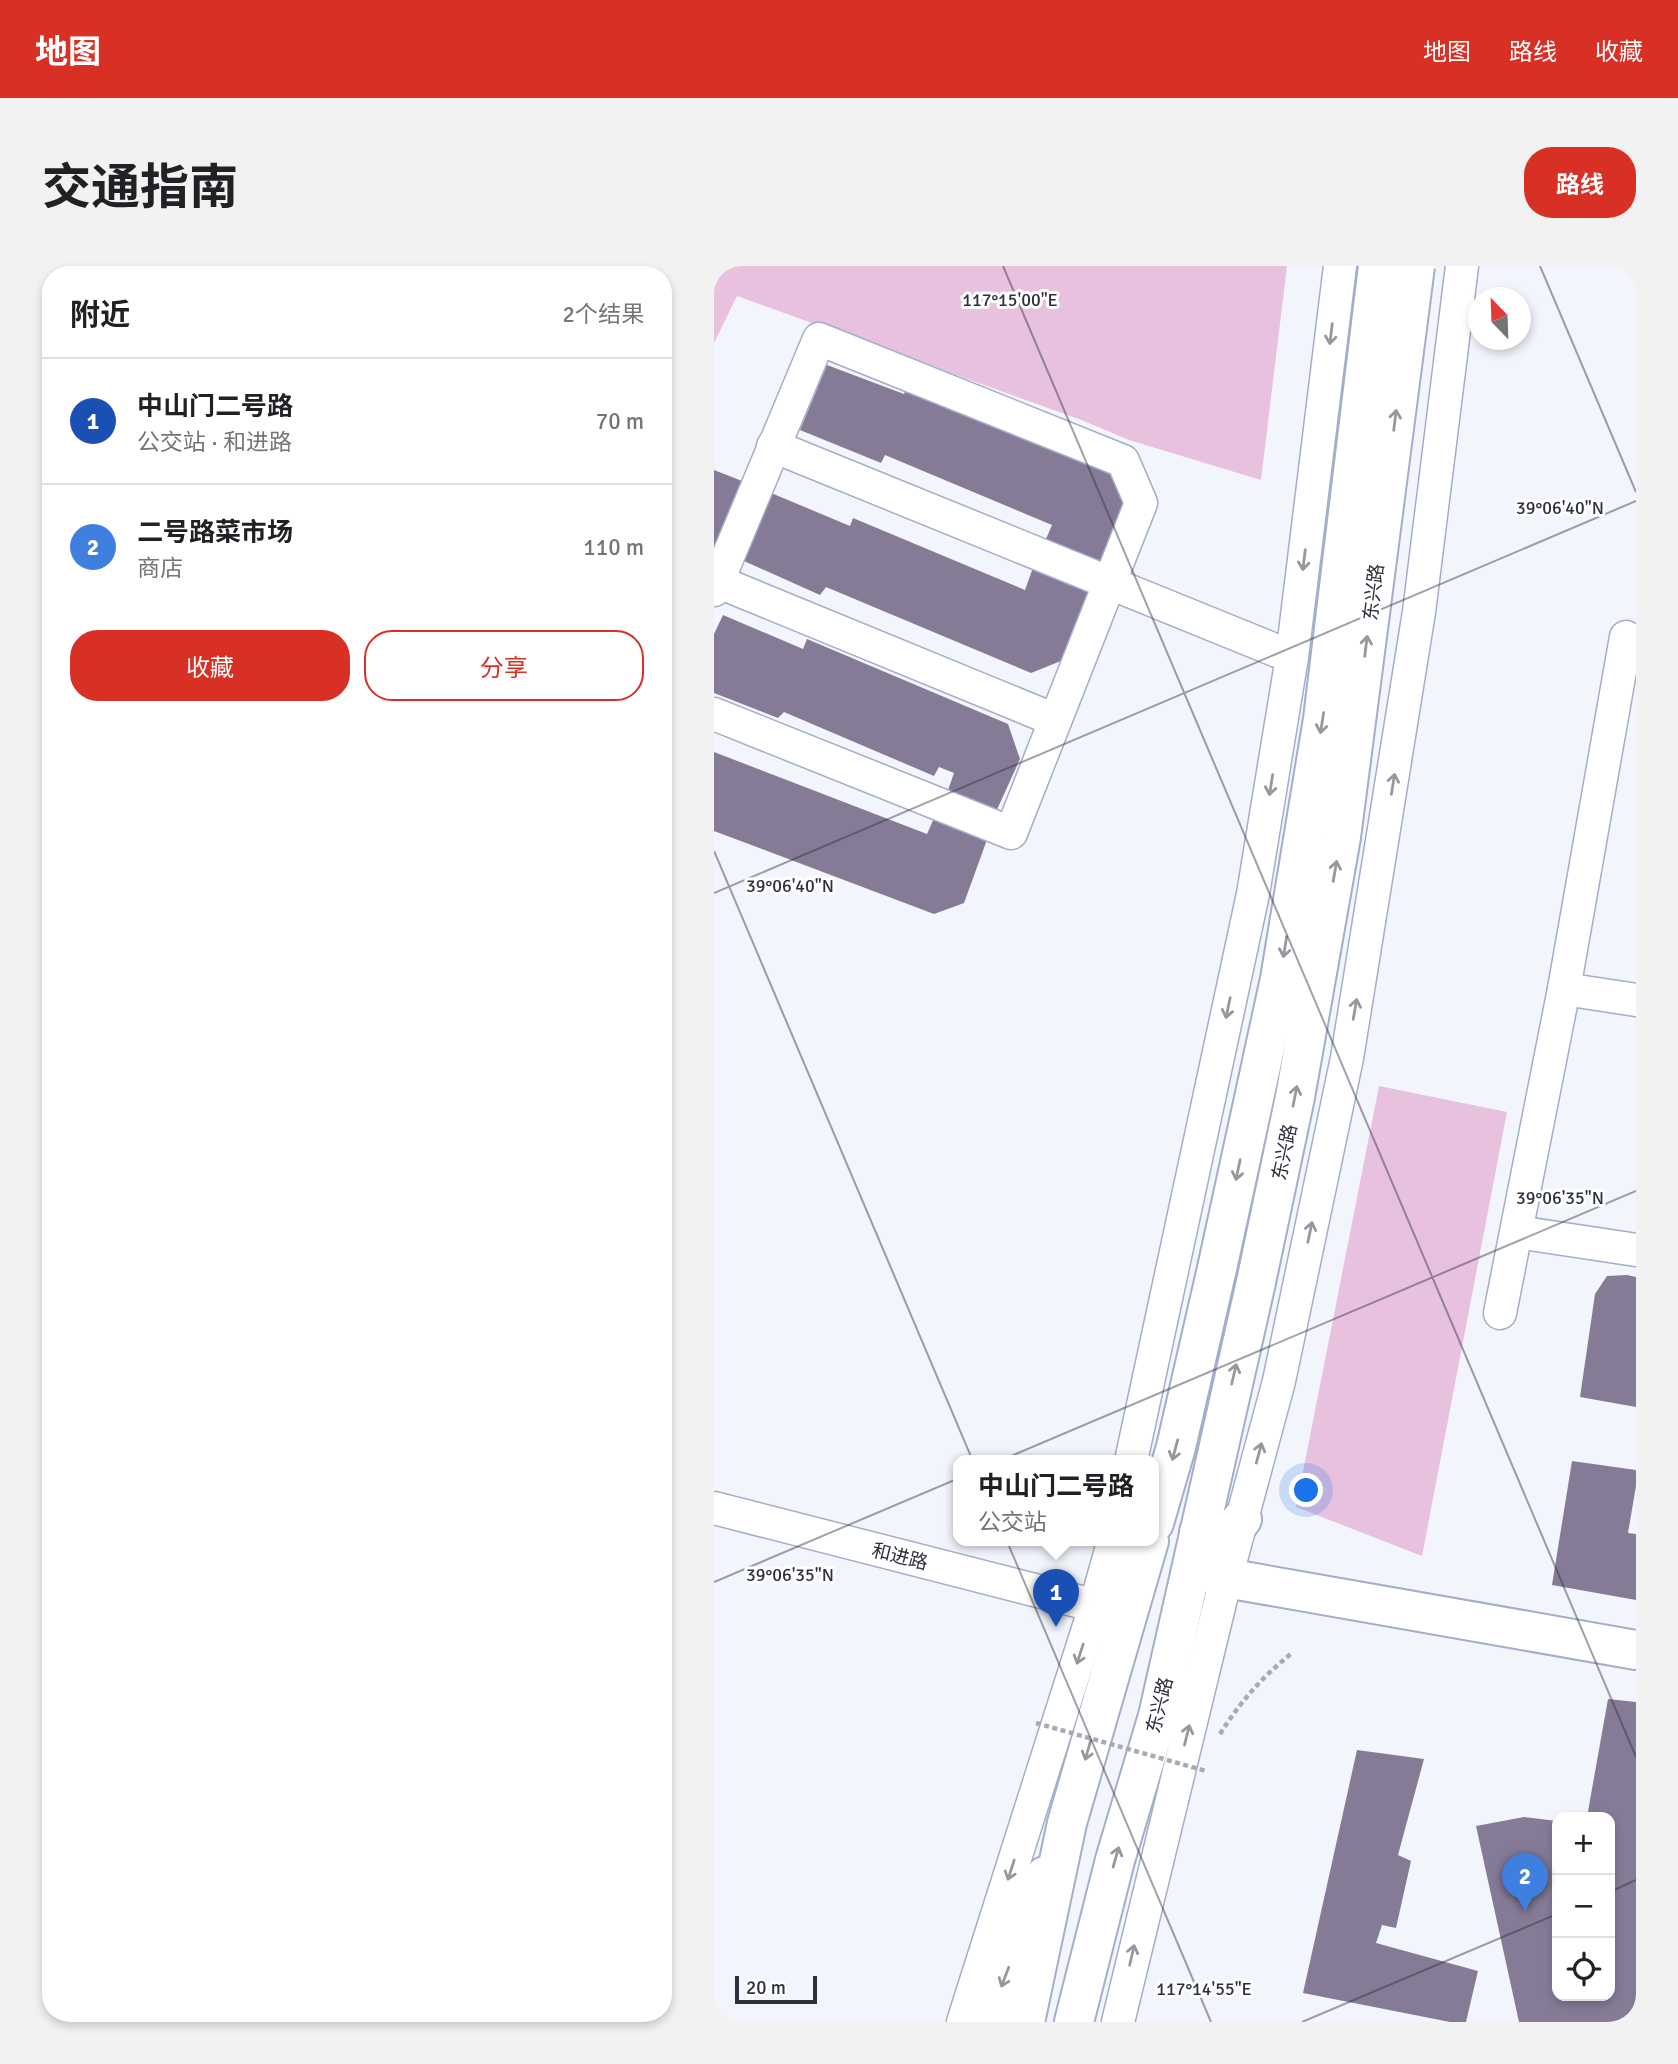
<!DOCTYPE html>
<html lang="zh">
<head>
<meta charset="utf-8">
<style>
	:root { --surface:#fff; --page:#f2f2f2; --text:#202124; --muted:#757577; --line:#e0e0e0; --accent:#d93025 }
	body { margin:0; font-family:Signika,"Noto Sans SC",sans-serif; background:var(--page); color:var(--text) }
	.controls { position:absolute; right:21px; bottom:21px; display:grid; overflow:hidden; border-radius:14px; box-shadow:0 4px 10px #0003 }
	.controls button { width:63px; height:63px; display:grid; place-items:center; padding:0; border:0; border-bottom:2px solid var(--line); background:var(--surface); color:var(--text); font:35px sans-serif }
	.compass { position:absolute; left:754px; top:21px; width:63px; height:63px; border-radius:50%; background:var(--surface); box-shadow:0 4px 10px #0003; rotate:337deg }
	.scale { position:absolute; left:21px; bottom:18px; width:82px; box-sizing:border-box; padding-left:7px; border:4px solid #2d303c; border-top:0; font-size:19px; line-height:24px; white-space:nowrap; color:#2d303c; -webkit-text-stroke:5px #fff; paint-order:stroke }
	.you { position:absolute; left:593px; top:1225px; width:24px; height:24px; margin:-18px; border:5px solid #fff; border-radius:50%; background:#1a73e8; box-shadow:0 0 0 10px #1a73e833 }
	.badge { display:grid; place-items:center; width:46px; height:46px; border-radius:50%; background:var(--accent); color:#fff; font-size:23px; font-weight:700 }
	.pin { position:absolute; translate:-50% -58px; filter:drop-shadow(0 2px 4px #0008) }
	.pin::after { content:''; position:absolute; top:37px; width:24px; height:21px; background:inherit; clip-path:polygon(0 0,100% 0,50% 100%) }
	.popup { position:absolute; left:239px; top:1189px; width:206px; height:91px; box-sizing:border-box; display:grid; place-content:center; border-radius:14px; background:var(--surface); filter:drop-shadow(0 2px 5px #0005); font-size:23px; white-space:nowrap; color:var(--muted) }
	.popup b { font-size:26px; color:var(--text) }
	.popup::after { content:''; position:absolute; left:50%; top:100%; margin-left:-14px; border:14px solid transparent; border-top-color:var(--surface) }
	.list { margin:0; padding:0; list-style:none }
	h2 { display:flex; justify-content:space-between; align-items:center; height:91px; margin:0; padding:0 28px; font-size:30px }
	h2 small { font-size:23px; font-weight:400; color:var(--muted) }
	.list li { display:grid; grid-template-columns:46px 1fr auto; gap:21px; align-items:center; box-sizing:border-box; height:126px; padding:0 28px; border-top:2px solid var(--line) }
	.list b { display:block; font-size:26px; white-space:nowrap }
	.list p { margin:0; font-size:23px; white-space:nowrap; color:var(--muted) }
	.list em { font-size:23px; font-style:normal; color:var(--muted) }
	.actions { display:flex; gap:14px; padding:21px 28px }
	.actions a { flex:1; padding:16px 0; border:2px solid var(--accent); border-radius:28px; text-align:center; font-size:24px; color:var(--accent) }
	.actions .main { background:var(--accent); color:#fff }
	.icon { flex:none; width:38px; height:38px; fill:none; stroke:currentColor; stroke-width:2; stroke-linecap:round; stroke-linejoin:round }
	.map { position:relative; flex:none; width:922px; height:1756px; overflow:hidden; border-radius:28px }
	header { display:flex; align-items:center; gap:42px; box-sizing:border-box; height:98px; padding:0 35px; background:var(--accent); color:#fff }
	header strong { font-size:33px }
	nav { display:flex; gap:38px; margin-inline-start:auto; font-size:24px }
	.intro { display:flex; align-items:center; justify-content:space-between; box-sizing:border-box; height:168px; padding:0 42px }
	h1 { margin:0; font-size:49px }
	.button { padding:18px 32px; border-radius:28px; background:var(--accent); color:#fff; font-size:24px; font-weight:700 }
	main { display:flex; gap:42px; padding:0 42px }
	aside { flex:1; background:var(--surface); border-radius:28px; box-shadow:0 4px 10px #0003 }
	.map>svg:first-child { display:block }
	.green { fill:#e8c1df }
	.building { fill:#867b97 }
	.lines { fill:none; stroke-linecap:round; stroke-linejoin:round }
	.minor-casing { stroke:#a4adcb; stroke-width:35 }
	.tertiary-casing { stroke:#a4adcb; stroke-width:42 }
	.primary-casing { stroke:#a4adcb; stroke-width:42 }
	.trunk-casing { stroke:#a4adcb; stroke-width:42 }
	.path { stroke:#a8abb4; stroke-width:4.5; stroke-dasharray:5 3.5; stroke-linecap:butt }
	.minor { stroke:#fff; stroke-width:32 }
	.tertiary { stroke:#fff; stroke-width:38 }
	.primary { stroke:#fff; stroke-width:38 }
	.trunk { stroke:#fff; stroke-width:38 }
	.trunk-bridge-casing { stroke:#a4adcb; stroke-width:42; stroke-linecap:butt }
	.path-bridge { stroke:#a8abb4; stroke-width:4.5; stroke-dasharray:5 3.5; stroke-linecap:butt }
	.trunk-bridge { stroke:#fff; stroke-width:38 }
	.oneway { stroke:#96989e }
	.ticks { fill:none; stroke:#2d303c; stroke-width:2; stroke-opacity:0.45 }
	.labels { text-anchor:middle; stroke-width:6; stroke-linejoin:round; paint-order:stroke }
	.street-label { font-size:19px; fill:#2d303c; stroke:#fff }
	.ticks-label { font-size:18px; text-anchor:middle; fill:#2d303c; stroke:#fff; stroke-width:6; stroke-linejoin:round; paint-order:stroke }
</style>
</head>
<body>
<header>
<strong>地图</strong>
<nav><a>地图</a><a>路线</a><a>收藏</a></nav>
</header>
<div class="intro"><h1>交通指南</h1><a class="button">路线</a></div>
<main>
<aside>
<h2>附近<small>2个结果</small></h2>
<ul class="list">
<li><span class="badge" style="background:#1a4fb4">1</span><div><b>中山门二号路</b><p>公交站 · 和进路</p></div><em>70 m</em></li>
<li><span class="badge" style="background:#3f7fe0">2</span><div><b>二号路菜市场</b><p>商店</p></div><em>110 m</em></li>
</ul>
<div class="actions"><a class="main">收藏</a><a>分享</a></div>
</aside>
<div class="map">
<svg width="922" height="1756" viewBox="0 0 922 1756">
	<rect width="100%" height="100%" fill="#f3f5fc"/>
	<g class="green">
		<path d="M0,0h573l-26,214 -132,-40 -45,-19 -347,-125 -23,47z"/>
		<path d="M665,820l128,26 -85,444 -126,-49z"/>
	</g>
	<g class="building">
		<path d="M113,99l77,29 3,-7 206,85 18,21 -29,70 -56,-24 6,-14 -167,-70 -4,8 -81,-33z"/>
		<path d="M0,204l28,11 -28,67z"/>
		<path d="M50,224l86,36 3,-8 172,72 9,-25 56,26 -29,70 -30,12 -205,-86 -6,8 -85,-38z"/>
		<path d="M9,349l80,34 4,-10 201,85 12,35 -25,55 -49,-18 8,-23 -15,-6 -5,9 -150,-64 -6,6 -64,-25v-59z"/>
		<path d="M0,486l213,82 8,-18 53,21 -24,66 -30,11 -220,-83z"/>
		<path d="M913,1009l9,2v130l-56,-10 15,-103 12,-18z"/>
		<path d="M858,1195l64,9v16l-8,47 8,1v66l-84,-15z"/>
		<path d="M894,1433l28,3v320h-117l-43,-196 48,-9 33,4v175h53v-179h-23z"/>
		<path d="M643,1484l67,9 -26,96 13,6 -15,67 -14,-3 -6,18 102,28 -12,51h-16l-147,-29z"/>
	</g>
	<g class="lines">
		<defs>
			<g id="minor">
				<path d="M59,180l519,211"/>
				<path d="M0,314l341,140"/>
				<path d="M0,324l105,-251 304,122 18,42 -130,330 -297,-119"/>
				<path d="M850,723l72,11"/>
				<path d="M803,966l119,18"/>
				<path d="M786,1047l64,-324 62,-352"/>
				<path d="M417,1195l122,-567 39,-237 48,-391"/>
				<path d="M0,1242l402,103"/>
				<path d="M249,1756l132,-415 18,-64"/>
				<path d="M404,1756l108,-444 53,-197 68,-323 72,-446 43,-346"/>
			</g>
			<path id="tertiary" d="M485,1266c5,19 10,34 27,46l410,72"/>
			<path id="primary" d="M274,1756l57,-146"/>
			<g id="trunk">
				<path d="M440,1257l22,-76 42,-183"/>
				<path d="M400,1275l12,64"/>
				<path d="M478,1313l50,-60"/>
				<path d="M311,1756l42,-199 82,-282"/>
				<path d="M360,1756l41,-162 43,-144 98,-434"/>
			</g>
		</defs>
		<use href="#minor" class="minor-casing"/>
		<use href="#tertiary" class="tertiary-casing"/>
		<use href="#primary" class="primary-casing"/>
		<use href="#trunk" class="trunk-casing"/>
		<path class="path" d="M506,1468c21,-33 41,-56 72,-81"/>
		<use href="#minor" class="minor"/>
		<use href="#tertiary" class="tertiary"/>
		<use href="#primary" class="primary"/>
		<use href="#trunk" class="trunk"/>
		<defs>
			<g id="trunk-bridge">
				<path d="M504,998l62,-285 43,-260 55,-453"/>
				<path d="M542,1016l39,-185 46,-260 74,-571"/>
			</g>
		</defs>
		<use href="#trunk-bridge" class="trunk-bridge-casing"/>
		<path class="path-bridge" d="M322,1457l170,48"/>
		<use href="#trunk-bridge" class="trunk-bridge"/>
	</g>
	<defs><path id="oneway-shaft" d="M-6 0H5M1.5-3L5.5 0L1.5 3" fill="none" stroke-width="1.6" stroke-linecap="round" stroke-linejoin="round" transform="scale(1.75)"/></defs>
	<g class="oneway">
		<use href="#oneway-shaft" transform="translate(617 68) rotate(97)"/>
		<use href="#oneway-shaft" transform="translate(681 154) rotate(-83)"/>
		<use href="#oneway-shaft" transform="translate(590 294) rotate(97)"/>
		<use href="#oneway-shaft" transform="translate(652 380) rotate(-83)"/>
		<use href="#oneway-shaft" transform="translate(608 457) rotate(99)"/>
		<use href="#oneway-shaft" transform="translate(679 518) rotate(-81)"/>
		<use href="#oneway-shaft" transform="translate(557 519) rotate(99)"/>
		<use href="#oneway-shaft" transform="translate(621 605) rotate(-80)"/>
		<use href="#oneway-shaft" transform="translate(571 681) rotate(99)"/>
		<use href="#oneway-shaft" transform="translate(514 742) rotate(102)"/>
		<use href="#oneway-shaft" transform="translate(641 743) rotate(-80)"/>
		<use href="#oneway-shaft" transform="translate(581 830) rotate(-79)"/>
		<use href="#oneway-shaft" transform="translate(524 904) rotate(102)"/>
		<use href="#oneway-shaft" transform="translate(596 966) rotate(-78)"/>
		<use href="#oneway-shaft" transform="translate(520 1108) rotate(-77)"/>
		<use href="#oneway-shaft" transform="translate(461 1184) rotate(105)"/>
		<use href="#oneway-shaft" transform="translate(545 1187) rotate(-75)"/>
		<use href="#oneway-shaft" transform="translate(366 1388) rotate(108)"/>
		<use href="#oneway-shaft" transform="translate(473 1469) rotate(-76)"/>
		<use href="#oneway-shaft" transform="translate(374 1484) rotate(106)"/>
		<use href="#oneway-shaft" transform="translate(402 1591) rotate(-74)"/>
		<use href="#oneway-shaft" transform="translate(297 1604) rotate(108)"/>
		<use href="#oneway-shaft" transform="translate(418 1689) rotate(-77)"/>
		<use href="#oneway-shaft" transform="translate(291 1711) rotate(111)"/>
	</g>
	<path class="ticks" d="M289,0l633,1491M826,0l96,226M0,585l497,1171M0,627l922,-392M0,1316l922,-391M896,1626l26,-12M588,1756l255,-108"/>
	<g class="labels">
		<g class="street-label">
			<text transform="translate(659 326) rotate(-83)" y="7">东兴路</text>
			<text transform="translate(570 886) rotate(-78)" y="7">东兴路</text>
			<text transform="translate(186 1290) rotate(14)" y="7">和进路</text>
			<text transform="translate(445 1439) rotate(-76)" y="7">东兴路</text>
		</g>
	</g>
	<g class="ticks-label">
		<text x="296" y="40">117°15'00"E</text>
		<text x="846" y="248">39°06'40"N</text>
		<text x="76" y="626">39°06'40"N</text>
		<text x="846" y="938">39°06'35"N</text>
		<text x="76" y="1315">39°06'35"N</text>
		<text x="490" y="1729">117°14'55"E</text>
	</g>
</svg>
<div class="controls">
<button>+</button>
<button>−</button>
<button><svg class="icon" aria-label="locate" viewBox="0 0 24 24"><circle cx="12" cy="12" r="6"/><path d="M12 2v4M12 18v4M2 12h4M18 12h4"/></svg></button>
</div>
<svg class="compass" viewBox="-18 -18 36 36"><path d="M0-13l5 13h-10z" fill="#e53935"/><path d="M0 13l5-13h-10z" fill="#757577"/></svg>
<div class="scale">20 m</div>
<div class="you"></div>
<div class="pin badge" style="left:342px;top:1361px;background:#1a4fb4">1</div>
<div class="popup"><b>中山门二号路</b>公交站</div>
<div class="pin badge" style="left:811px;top:1645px;background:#3f7fe0">2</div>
</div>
</main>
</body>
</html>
